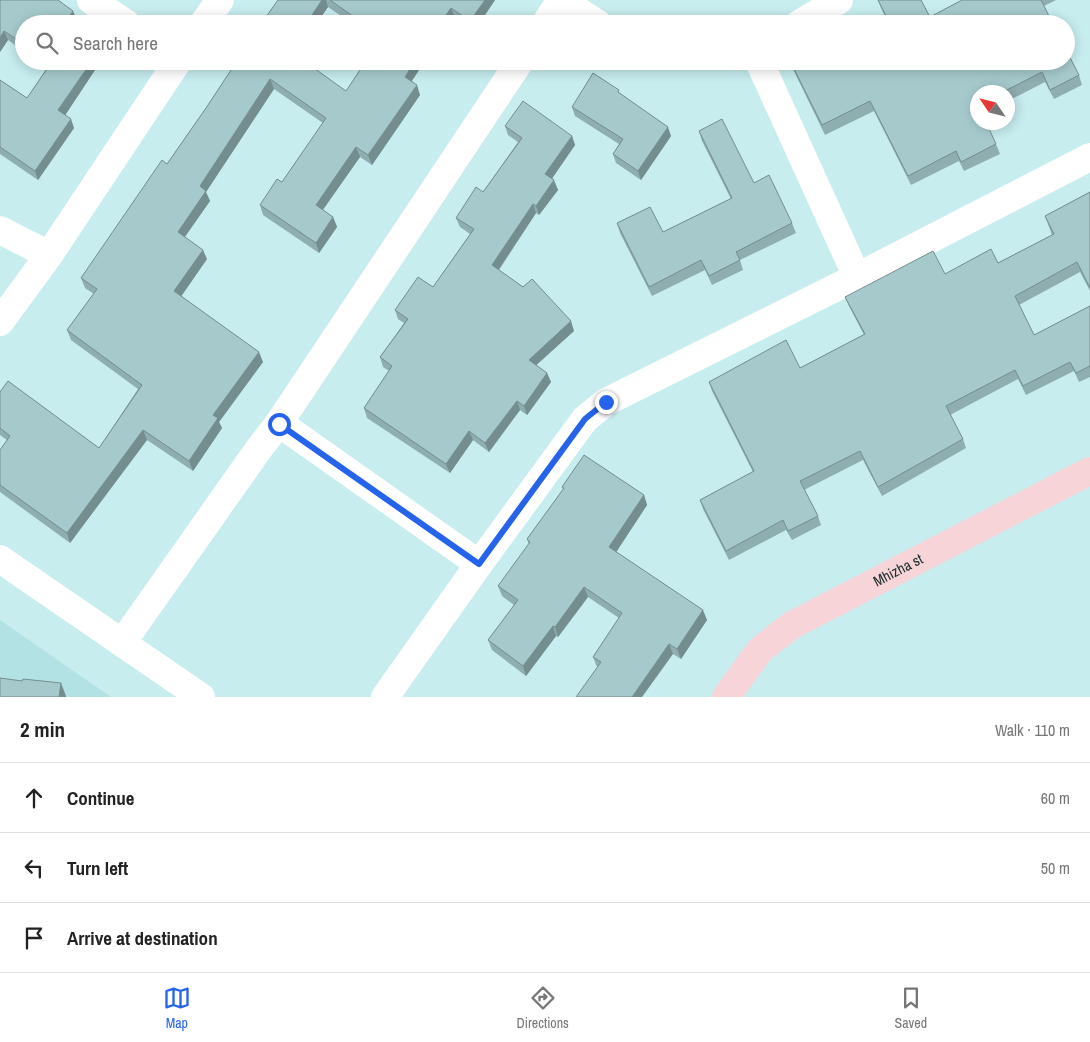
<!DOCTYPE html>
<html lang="en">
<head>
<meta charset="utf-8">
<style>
	:root { --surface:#fff; --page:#f6f6f6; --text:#222; --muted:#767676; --line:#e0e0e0; --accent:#2563eb }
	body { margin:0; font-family:"Archivo Narrow",sans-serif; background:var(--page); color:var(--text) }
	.compass { position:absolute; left:970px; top:85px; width:45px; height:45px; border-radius:50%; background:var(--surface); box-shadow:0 2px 12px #0003; rotate:305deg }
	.stop { position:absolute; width:15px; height:15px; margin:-11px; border:4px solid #2563eb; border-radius:50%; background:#fff }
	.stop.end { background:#2563eb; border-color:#fff; box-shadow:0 1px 5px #0008 }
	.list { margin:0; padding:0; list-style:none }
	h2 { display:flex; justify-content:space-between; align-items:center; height:65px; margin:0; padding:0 20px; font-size:21px }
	h2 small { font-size:16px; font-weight:400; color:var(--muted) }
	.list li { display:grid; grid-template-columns:32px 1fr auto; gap:15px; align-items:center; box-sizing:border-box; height:70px; padding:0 20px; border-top:1px solid var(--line) }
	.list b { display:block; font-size:19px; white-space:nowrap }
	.list em { font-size:16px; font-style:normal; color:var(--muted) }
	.icon { flex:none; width:28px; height:28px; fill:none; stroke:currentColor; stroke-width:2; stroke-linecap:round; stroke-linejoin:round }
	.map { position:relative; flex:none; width:1090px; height:697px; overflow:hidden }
	.search { position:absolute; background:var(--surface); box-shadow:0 2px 12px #0003; left:15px; right:15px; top:15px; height:55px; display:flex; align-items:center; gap:12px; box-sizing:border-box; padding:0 18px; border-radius:28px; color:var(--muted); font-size:19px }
	.sheet { height:275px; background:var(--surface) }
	nav { display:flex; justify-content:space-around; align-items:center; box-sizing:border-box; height:70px; border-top:1px solid var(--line); background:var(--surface); font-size:14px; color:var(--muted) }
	nav a { display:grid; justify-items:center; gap:2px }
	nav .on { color:var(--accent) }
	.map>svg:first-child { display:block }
	.built { fill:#b3e2e4 }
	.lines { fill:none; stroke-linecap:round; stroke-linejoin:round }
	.street { stroke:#fff; stroke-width:28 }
	.secondary { stroke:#f7d4d7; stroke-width:28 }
	.wall { fill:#8faeaf }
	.shaded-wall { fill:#748d8f }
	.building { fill:#a6cacc; stroke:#748d8f }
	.route { stroke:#2563eb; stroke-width:6 }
	.labels { text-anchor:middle; stroke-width:5; stroke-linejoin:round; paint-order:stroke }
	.street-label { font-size:15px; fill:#202f30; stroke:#fff }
</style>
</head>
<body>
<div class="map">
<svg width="1090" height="697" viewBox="0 0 1090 697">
	<rect width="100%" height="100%" fill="#c7edef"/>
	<path class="built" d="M0,620l111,77h-111z"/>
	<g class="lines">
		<g class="street">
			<path d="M91,0l36,24"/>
			<path d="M561,0l37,24"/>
			<path d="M203,24l17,-24"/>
			<path d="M545,24l16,-24"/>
			<path d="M799,24l40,-24"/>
			<path d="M520,61l-241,362 200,141 106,-145 21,-17 251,-125 233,-120"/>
			<path d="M759,61l98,216"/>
			<path d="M0,230l49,25"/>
			<path d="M0,322l49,-67 129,-194"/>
			<path d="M0,559l201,138"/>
			<path d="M122,643l136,-193 21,-27"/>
			<path d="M385,697l94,-133"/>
		</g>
		<path class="secondary" id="s1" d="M726,697l34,-47 32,-25 298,-154"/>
	</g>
	<g class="wall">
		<path d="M0,0l77,20 -53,4v27l-16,-11 -8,12z"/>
		<path d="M278,0h217l-16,24h-16l-8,-6 -4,6h-98l-25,-17 -12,17h-55z"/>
		<path d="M878,0l52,17 32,-17h94l-12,6 -156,17 -7,-15z"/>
		<path d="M38,61h54l3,9 -30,45 9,13 -36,52 -38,-26v-74l27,18 20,-30z"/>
		<path d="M237,61l109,30 66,-10 8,14 -48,70 -12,-8 -37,53 10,7 4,10 -18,26 -56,-38 -3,-10 22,-23 41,-59 -49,-34 -68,103 4,9 -25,36 22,22 -26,37 82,66 -44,60 3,6 -29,43 -46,-31 -77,103 -70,-51v-42l7,-10 -7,-5v-43l99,56 39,-59 -67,-49 -4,-10 27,-36 -9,-6 -4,-10 86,-114 39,-56z"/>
		<path d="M789,61h277l13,14 3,10 -28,14 -9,-17 -37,19v-9h-30v30l18,22 4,10 -36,17 -5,-10 -48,24 -37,-74 -49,24z"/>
		<path d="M620,93l51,43 -30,44 -25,-17 -3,-9 6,-10 -44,-28 -3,-9z"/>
		<path d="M505,126l67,10 3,9 -23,33 6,12 -19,25 -3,-2 -37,57 75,61 -38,34 11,8 4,9 -24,33 -7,-5 -31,42 -16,-12 -23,33 -83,-55 -3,-10 25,-37 -6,-4 -3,-10 24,-34 -6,-4 -3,-9 38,-23 37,-53 -10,-7 -4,-9 27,-26 35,-50 -10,-7z"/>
		<path d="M699,131l55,52 38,40 4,10 -56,27 3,10 -31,15 -7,-15 -53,26 -32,-63 -3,-10 46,9 68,-33 -29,-58z"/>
		<path d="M1090,192v99l-10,-19 -61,33 15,30 56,-29v71l-11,5 -5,-11 -48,24 -8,-16 -68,36 13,24 3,9 -84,48 -19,-36 -59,30 14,26 3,9 -29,15 -6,-10 -57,30 -26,-51 -3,-9 53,-28 -41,-81 -3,-9 91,-14 64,-33 -15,-29 -4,-9 100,-23 53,-11 54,-28 -7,-19z"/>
		<path d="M562,487l82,8 3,10 -31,47 91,68 -26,39 -8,-5 -76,13 -4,-10 26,-39 -31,-21 -30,40 -2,-1 -30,40 -34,-26 -4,-10 26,-35 -12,-9 -4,-10 31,-41 -2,-6 36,-49z"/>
	</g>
	<g class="shaded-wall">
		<path d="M322,0h4l2,7 -12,17h-10z"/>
		<path d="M485,0h10l-16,24h-8l-1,-3z"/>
		<path d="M451,8l4,10 -4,6h-11z"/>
		<path d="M73,11l4,9 -3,4h-10z"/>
		<path d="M4,31l4,9 -8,12v-14z"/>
		<path d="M92,61l3,9 -33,50 -4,-10z"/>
		<path d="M415,61h10l-17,26 -3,-10z"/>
		<path d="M270,79l4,10 -68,103 4,9 -29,41 -3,-10 22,-46z"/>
		<path d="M417,85l3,10 -48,70 -4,-10z"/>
		<path d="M71,119l3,9 -36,52 -3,-9z"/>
		<path d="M668,127l3,9 -30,44 -3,-9z"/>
		<path d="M572,136l3,9 -26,38 -4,-9z"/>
		<path d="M356,147l4,10 -41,58 -3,-10z"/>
		<path d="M554,180l4,10 -19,25 -3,-9z"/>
		<path d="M533,204l3,9 -41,62 -3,-10z"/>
		<path d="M333,217l4,10 -18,26 -3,-10z"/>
		<path d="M203,250l4,9 -29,42 -4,-10z"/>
		<path d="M571,321l3,10 -42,38 -3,-9z"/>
		<path d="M259,352l4,10 -44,60 3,6 -29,43 -4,-10 24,-46z"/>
		<path d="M547,373l4,9 -24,33 -3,-9z"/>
		<path d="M517,401l3,9 -31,42 -4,-9z"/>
		<path d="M143,430l4,10 -77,103 -3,-10z"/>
		<path d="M469,431l4,9 -23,33 -4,-9z"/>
		<path d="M644,495l3,10 -34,52 -4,-10z"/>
		<path d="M584,587l4,10 -30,40 -3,-10z"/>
		<path d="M703,610l4,10 -26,39 -4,-10z"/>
		<path d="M553,626l3,10 -30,40 -3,-10z"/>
		<path d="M669,644l4,10 -31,43h-10z"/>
		<path d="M61,683l5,13v1h-7z"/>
	</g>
	<g class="building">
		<path d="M0,0h58l15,11 -9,13h-40v20l-20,-13 -4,7z"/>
		<path d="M278,0h44l-16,24h-45z"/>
		<path d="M330,0h155l-15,21 -19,-13 -11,16h-76z"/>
		<path d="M878,0h43l9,17 32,-17h79l12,24h-168l4,-2z"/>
		<path d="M1066,50l13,25 -29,15 -8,-18 -39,20h-25v30h8l10,22 -35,18 -5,-11 -48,25 -38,-75 -48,24 -32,-64h276z"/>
		<path d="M49,61h43l-34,49 13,9 -36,52 -35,-24v-67l27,18 24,-35z"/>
		<path d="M237,61h67l42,30 20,-30h49l-10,16 12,8 -49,70 -12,-8 -40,58 17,12 -17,26 -56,-38 17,-26 5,3 44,-64 -56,-39 -70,107 6,5 -28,41 25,18 -29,41 85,61 -46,63 5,3 -29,43 -46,-31 -76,103 -67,-48v-35l10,-14 -10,-8v-36l8,-11 91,67 43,-63 -75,-55 30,-41 -16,-11 81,-118 5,4 39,-56z"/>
		<path d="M593,73l26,17 -1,2 50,35 -30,44 -25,-17 10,-15 -51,-32z"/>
		<path d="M523,101l49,35 -27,38 9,6 -18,26 -3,-2 -41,61 31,22 9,-8 39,42 -42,39 18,13 -23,33 -7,-5 -32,42 -16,-12 -23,33 -82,-56 28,-42 -12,-9 28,-38 -13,-9 23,-33 15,10 41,-58 -18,-11 20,-31 7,5 39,-54 -17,-12z"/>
		<path d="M722,119l32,64 15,-8 23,48 -56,29 4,8 -31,16 -8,-16 -52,27 -32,-64 33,-16 13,25 69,-34 -33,-67z"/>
		<path d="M1090,192v96l-13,-26 -62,34 19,39 56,-29v60l-14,7 -6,-11 -47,24 -8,-16 -69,36 17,33 -85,48 -18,-36 -60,30 18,35 -30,15 -5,-11 -57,31 -26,-51 54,-29 -45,-89 77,-42 14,28 65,-34 -20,-37 88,-46 12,23 46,-25 7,14 56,-29 -9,-18z"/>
		<path d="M584,455l60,40 -35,52 94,63 -26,39 -8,-5 -37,53h-56l25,-35 -8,-5 29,-44 -38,-26 -29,40 -2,-1 -30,40 -35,-26 30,-40 -20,-14 32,-44 -3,-3 37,-51 -2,-1z"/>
		<path d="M0,678l22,3 1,-2 38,4 -2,14h-59z"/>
	</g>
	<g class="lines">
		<path class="route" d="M279,424l200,140 106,-145 21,-17"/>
	</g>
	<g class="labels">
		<g class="street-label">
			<text dy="5" stroke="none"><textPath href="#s1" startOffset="218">Mhizha st</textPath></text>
		</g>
	</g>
</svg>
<svg class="compass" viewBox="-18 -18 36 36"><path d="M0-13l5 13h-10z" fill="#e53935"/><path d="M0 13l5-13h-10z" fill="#767676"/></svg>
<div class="stop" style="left:279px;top:424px"></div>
<div class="stop end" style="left:606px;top:402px"></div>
<div class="search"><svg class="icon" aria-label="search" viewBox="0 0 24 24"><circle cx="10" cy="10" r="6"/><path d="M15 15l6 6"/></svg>Search here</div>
</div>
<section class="sheet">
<h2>2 min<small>Walk · 110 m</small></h2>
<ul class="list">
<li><svg class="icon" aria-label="ahead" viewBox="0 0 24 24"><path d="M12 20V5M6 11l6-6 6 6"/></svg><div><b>Continue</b></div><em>60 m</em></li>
<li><svg class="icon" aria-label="left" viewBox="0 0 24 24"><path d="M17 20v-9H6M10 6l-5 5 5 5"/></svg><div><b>Turn left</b></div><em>50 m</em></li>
<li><svg class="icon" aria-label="arrive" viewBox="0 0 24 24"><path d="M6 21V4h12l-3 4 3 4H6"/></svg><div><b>Arrive at destination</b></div></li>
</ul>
</section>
<nav>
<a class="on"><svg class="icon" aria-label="map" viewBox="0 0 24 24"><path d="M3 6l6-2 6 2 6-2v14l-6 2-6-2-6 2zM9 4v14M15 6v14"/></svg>Map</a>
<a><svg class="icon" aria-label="directions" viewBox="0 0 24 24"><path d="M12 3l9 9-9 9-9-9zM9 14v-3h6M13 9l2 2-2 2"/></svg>Directions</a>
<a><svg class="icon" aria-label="saved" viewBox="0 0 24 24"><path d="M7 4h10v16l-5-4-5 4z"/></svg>Saved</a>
</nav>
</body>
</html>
